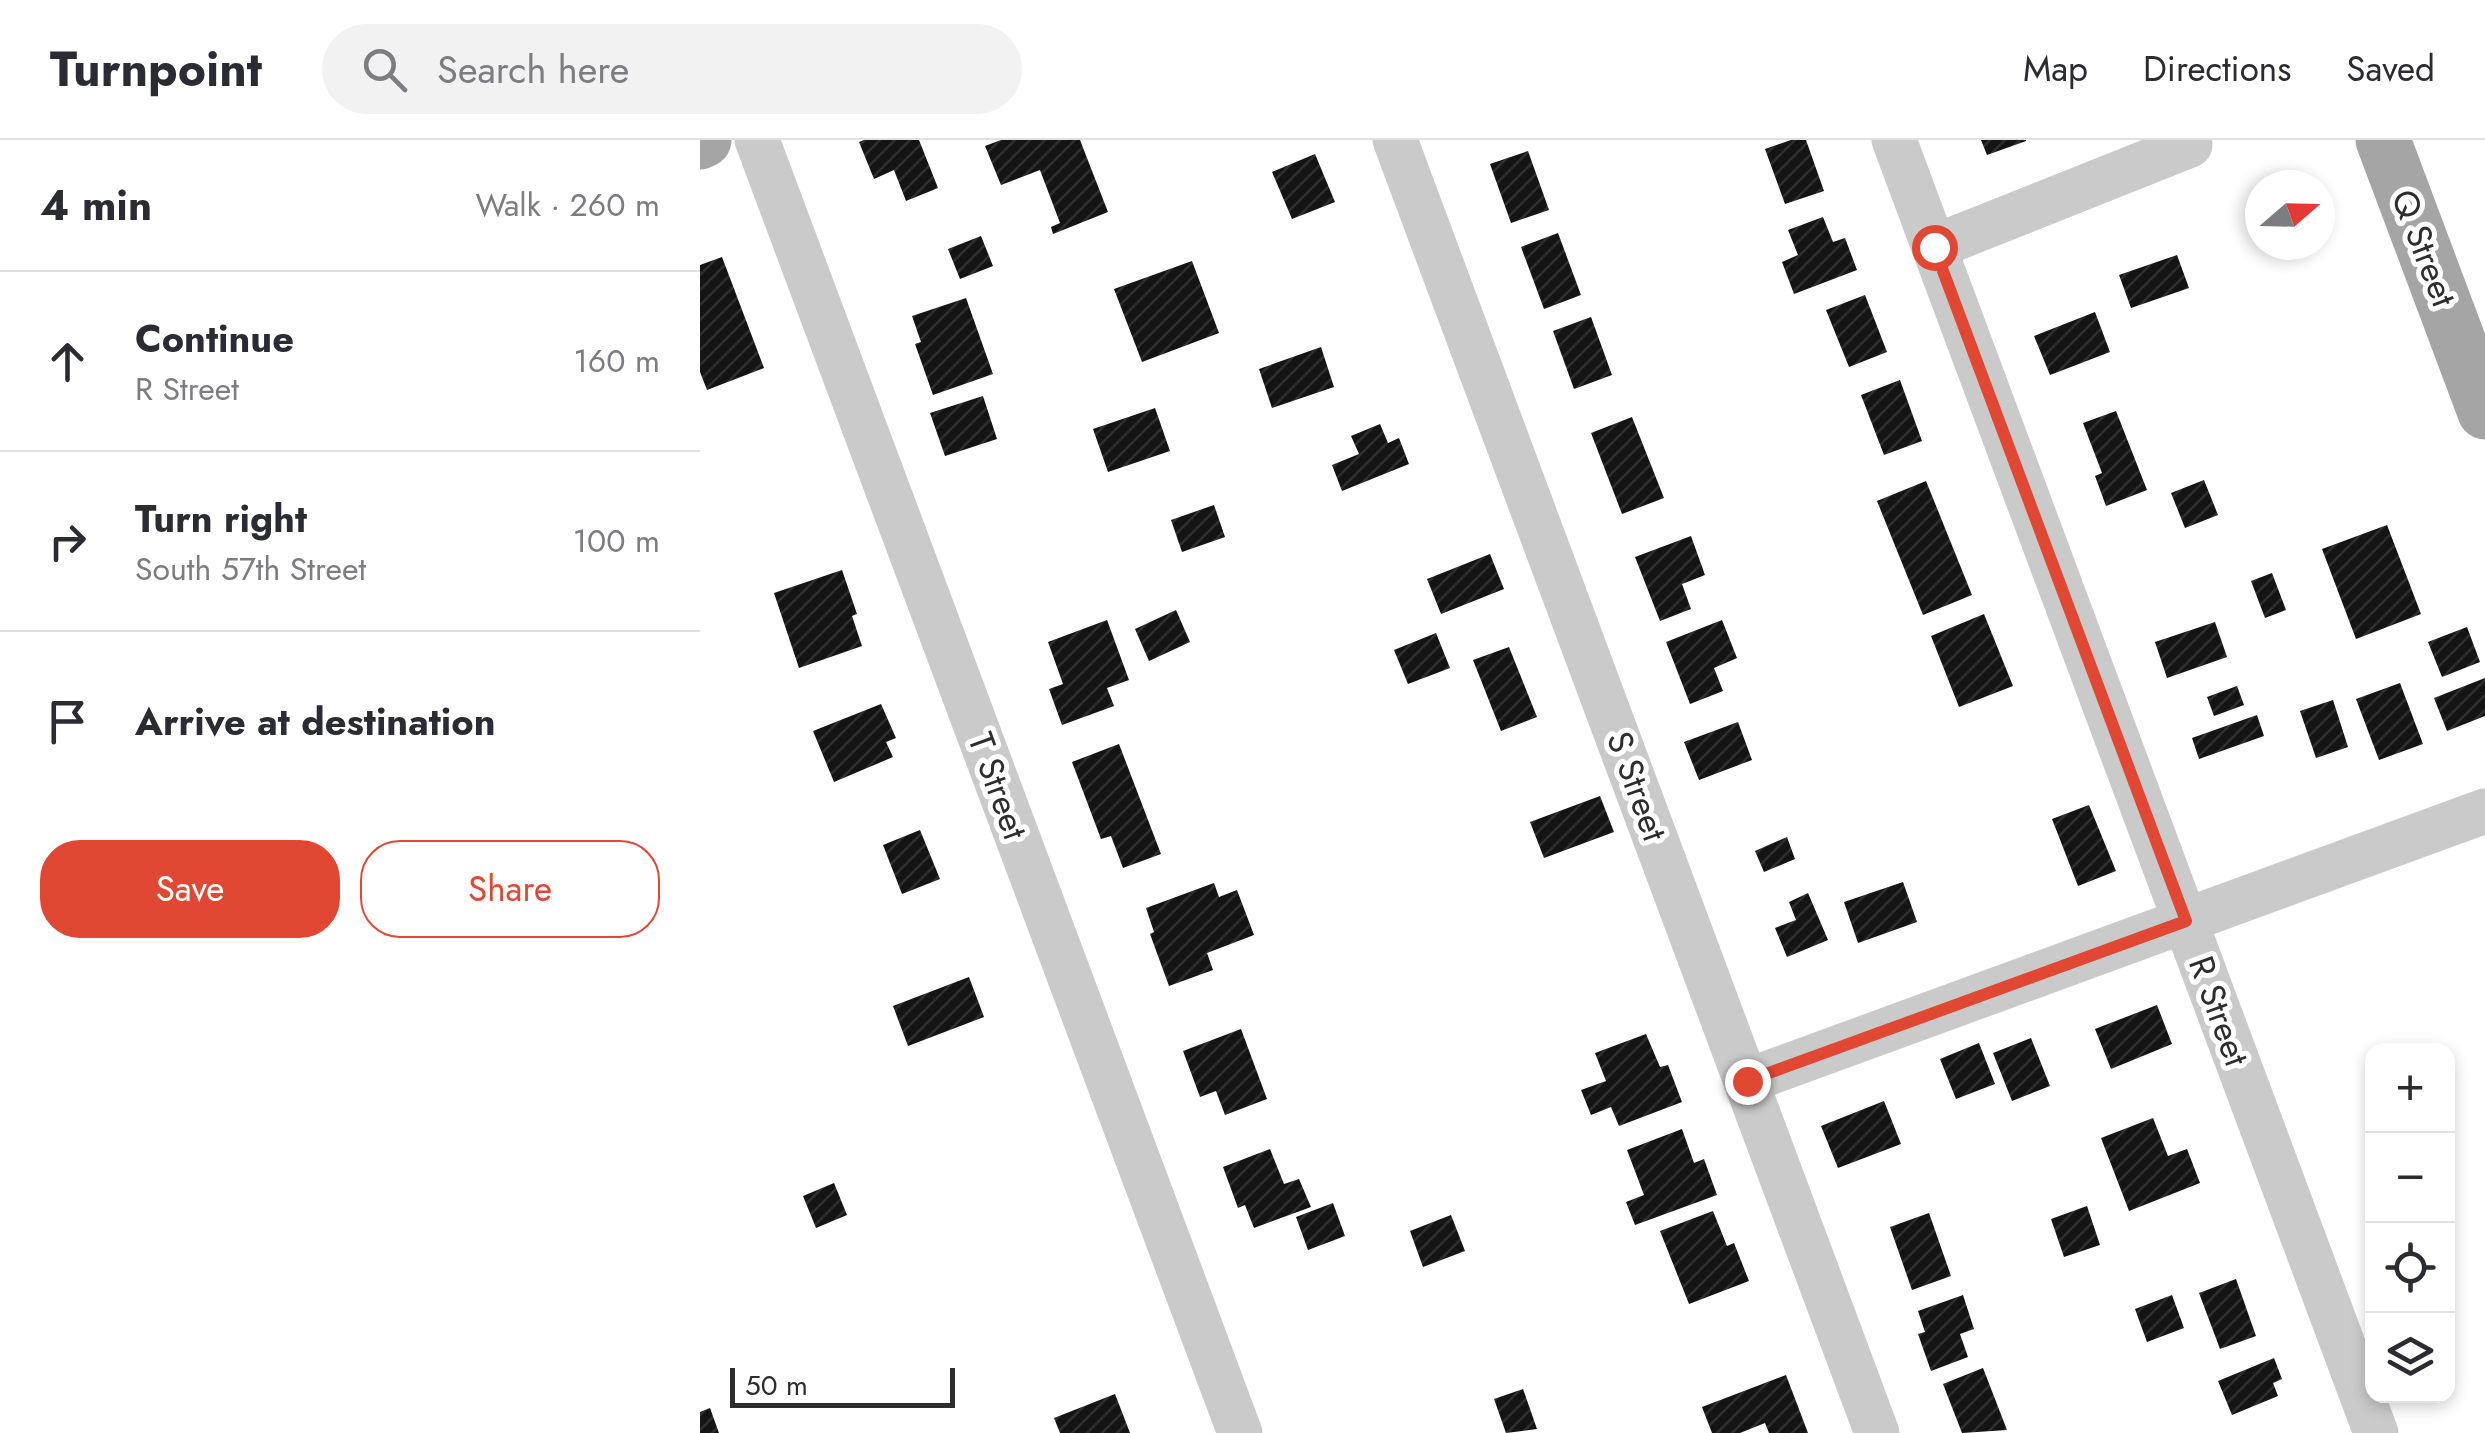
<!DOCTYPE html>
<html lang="en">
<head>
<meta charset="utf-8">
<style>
	:root { --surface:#fff; --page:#f2f2f3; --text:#2b2b33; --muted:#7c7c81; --line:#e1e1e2; --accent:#e14833 }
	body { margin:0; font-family:Jost,sans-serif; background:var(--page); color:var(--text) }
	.controls { position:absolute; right:30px; bottom:30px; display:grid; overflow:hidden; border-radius:20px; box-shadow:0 5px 15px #0003 }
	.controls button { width:90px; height:90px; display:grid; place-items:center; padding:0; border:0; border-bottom:2px solid var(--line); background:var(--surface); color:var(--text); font:50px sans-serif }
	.compass { position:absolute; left:1545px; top:30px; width:90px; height:90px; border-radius:50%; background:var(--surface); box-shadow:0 5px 15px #0003; rotate:70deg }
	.scale { position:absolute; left:30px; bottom:25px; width:225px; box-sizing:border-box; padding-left:10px; border:5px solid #2d2d2d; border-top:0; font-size:28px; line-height:35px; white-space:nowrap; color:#2d2d2d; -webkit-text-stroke:8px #fff; paint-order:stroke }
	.stop { position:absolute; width:30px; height:30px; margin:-22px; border:8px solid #e14833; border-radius:50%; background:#fff }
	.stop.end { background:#e14833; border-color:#fff; box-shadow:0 2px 10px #0008 }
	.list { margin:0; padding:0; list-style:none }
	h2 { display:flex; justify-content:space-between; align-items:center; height:130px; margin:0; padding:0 40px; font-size:42px }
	h2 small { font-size:32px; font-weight:400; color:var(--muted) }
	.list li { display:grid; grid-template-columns:65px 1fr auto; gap:30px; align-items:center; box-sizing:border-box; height:180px; padding:0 40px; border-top:2px solid var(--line) }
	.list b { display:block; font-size:38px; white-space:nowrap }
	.list p { margin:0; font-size:32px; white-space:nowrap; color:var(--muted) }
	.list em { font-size:32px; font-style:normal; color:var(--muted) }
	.actions { display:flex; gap:20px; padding:30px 40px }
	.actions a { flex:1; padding:22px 0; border:2px solid var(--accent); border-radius:40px; text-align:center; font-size:35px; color:var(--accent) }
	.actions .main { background:var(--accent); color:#fff }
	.icon { flex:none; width:55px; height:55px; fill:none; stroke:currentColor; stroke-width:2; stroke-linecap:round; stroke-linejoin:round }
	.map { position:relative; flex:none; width:1785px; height:1293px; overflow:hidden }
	header { display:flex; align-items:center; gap:60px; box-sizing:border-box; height:140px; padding:0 50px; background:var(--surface); border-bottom:2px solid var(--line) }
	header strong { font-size:48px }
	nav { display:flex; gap:55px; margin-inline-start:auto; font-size:35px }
	.search { width:700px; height:90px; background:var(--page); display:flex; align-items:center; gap:25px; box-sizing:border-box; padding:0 35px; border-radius:55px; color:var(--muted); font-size:38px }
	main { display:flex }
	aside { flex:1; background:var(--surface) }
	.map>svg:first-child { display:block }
	.building { fill:url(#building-hatch) }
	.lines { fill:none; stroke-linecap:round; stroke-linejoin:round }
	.minor { stroke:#cacaca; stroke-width:45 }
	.major { stroke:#a5a5a5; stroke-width:55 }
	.route { stroke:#e14833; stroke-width:12 }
	.labels { text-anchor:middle; stroke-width:10; stroke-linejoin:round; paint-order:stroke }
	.street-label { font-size:35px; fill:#2d2d2d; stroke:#fff }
</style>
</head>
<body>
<header>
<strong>Turnpoint</strong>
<div class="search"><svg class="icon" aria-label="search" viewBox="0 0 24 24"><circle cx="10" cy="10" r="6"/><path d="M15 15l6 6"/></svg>Search here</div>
<nav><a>Map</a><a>Directions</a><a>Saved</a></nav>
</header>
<main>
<aside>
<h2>4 min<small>Walk · 260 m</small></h2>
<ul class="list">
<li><svg class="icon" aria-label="ahead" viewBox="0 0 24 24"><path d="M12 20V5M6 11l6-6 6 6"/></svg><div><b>Continue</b><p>R Street</p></div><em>160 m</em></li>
<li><svg class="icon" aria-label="right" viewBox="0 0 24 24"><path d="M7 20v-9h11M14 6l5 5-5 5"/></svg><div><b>Turn right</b><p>South 57th Street</p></div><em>100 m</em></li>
<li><svg class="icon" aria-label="arrive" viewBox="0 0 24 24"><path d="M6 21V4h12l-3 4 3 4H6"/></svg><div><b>Arrive at destination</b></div></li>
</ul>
<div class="actions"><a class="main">Save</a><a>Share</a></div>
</aside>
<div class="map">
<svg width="1785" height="1293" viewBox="0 0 1785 1293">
	<defs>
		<pattern id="building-hatch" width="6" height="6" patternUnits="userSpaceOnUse" patternTransform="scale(2.5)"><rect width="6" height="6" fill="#141414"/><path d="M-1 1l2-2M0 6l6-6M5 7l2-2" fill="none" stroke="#2e2e2e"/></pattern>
	</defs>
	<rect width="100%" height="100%" fill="#fff"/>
	<g class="building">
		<path d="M164,0h55l19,48 -32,13 -12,-31 -20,9 -15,-37z"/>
		<path d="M301,0h79l28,72 -55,22 -2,-7 9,-4 -20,-53 -39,15 -16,-39z"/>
		<path d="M1091,0h15l18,51 -39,13 -20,-55z"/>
		<path d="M1281,0h45v1l-39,14z"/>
		<path d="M828,11l21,59 -38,13 -21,-59z"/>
		<path d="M615,14l20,48 -43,17 -20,-47z"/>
		<path d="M1123,77l10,25 12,-4 12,32 -63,24 -12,-32 16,-7 -10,-25z"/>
		<path d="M858,93l23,62 -37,14 -23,-62z"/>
		<path d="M281,96l12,30 -33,13 -12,-30z"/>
		<path d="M1477,115l12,33 -58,20 -12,-33z"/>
		<path d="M22,117l42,111 -57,22 -7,-18v-107z"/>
		<path d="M492,121l27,72 -77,29 -28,-73z"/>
		<path d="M1165,155l22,57 -38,15 -23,-57z"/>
		<path d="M266,158l27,76 -60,21 -18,-51 6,-2 -9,-26z"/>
		<path d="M1395,172l15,40 -60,23 -16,-39z"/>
		<path d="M891,177l21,58 -38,14 -21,-58z"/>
		<path d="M621,207l13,40 -62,21 -13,-39z"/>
		<path d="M1200,240l22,61 -38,14 -23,-60z"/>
		<path d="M283,256l14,43 -52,17 -15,-43z"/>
		<path d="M455,268l15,43 -62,21 -15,-43z"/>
		<path d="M1416,271l31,79 -41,16 -11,-30 7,-3 -19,-50z"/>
		<path d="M932,277l32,81 -42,16 -31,-81z"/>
		<path d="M680,284l8,19 11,-5 10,26 -67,27 -10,-26 27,-11 -8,-18z"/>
		<path d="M1504,340l14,35 -33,13 -14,-35z"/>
		<path d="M1226,341l46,114 -49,20 -46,-114z"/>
		<path d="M514,365l11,32 -43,15 -11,-32z"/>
		<path d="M1687,385l34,89 -65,25 -34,-90z"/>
		<path d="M991,396l14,39 -23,9 9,25 -31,12 -25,-64z"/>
		<path d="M790,414l14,35 -63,25 -14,-35z"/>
		<path d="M142,430l15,44 -5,2 10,30 -63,22 -25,-75z"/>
		<path d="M1572,433l14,37 -21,8 -14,-37z"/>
		<path d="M476,470l14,32 -41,19 -14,-32z"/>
		<path d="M1284,474l29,72 -54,21 -28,-71z"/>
		<path d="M407,480l22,60 -22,8 7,18 -52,19 -13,-36 14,-5 -15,-42z"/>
		<path d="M1022,480l15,38 -23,10 9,23 -33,13 -24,-62z"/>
		<path d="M1515,482l12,35 -60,21 -12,-36z"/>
		<path d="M1767,487l13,35 -38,15 -14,-35z"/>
		<path d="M736,493l14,35 -42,16 -14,-34z"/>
		<path d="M809,507l28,70 -36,14 -28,-71z"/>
		<path d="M1785,538v38l-38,15 -13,-33z"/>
		<path d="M1700,543l23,61 -44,16 -23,-61z"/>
		<path d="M1537,546l7,19 -30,11 -7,-19z"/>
		<path d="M1633,560l15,47 -32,11 -16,-47z"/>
		<path d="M181,564l15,34 -10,4 7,15 -59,25 -21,-51z"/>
		<path d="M1557,575l7,21 -65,23 -7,-21z"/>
		<path d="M1038,582l14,38 -53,20 -15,-38z"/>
		<path d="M419,604l42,110 -38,14 -12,-32 -10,3 -29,-77z"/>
		<path d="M900,656l14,36 -70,26 -14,-36z"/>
		<path d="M1389,665l27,66 -38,15 -26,-67z"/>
		<path d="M220,690l20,49 -38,15 -19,-49z"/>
		<path d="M1087,697l8,22 -31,13 -9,-21z"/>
		<path d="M1203,742l14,40 -59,21 -14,-41z"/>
		<path d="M514,743l5,14 18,-7 17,45 -47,18 6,17 -44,16 -19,-52 4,-2 -8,-24z"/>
		<path d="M1108,753l20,47 -41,17 -12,-29 21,-8 -7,-18z"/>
		<path d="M269,837l15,40 -76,29 -15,-40z"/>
		<path d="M1457,865l15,39 -61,25 -16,-40z"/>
		<path d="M541,889l26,70 -42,16 -9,-24 -16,6 -17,-46z"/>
		<path d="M946,894l14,33 8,-2 14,37 -63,24 -8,-19 -20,8 -10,-25 25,-9 -11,-28z"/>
		<path d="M1331,898l19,48 -38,15 -19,-48z"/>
		<path d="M1279,903l16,41 -39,15 -16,-40z"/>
		<path d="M1184,961l17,43 -63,24 -17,-42z"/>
		<path d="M1453,978l15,38 19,-7 13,34 -71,28 -28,-73z"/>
		<path d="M982,989l12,34 10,-4 13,36 -82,30 -9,-23 18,-7 -17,-45z"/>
		<path d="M570,1009l14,35 15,-5 12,28 -57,21 -9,-23 -7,3 -15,-41z"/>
		<path d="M134,1043l13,32 -31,13 -13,-32z"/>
		<path d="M633,1063l12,33 -37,14 -12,-33z"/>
		<path d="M1387,1066l13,39 -36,12 -13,-38z"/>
		<path d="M1013,1071l14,35 7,-3 15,38 -60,23 -29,-73z"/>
		<path d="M1229,1073l22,63 -39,14 -22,-63z"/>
		<path d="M751,1075l14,36 -42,16 -13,-36z"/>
		<path d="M1536,1139l20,57 -36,13 -21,-56z"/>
		<path d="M1263,1155l11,34 -14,5 8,23 -37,14 -13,-37 7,-2 -7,-21z"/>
		<path d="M1472,1155l12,33 -37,14 -12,-33z"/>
		<path d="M1574,1218l8,21 -9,4 5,13 -46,19 -14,-34z"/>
		<path d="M1283,1228l24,62 -45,3 -19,-49z"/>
		<path d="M1086,1235l22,58h-39l-4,-10 -25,10h-28l-10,-26z"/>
		<path d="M823,1249l14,40 -31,4 -12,-34z"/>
		<path d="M415,1254l15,39h-70l-6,-15z"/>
		<path d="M10,1268l9,25h-19v-21z"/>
	</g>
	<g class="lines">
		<g class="minor">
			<path d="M57,0l483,1293"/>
			<path d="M695,0l482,1293"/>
			<path d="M1194,0l482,1293"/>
			<path d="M1234,107l256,-102"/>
			<path d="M1047,941l738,-270"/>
		</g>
		<g class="major">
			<path d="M1683,0l102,272"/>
			<path d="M0,2l4,-2"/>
		</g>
	</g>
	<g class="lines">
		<path class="route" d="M1047,941l439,-160 -252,-674"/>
	</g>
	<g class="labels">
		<g class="street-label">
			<text transform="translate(1724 108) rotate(69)" y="12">Q Street</text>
			<text transform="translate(298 646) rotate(70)" y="12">T Street</text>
			<text transform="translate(937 646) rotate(70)" y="12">S Street</text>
			<text transform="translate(1519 871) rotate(70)" y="12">R Street</text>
		</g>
	</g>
</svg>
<div class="controls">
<button>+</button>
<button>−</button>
<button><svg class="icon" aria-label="locate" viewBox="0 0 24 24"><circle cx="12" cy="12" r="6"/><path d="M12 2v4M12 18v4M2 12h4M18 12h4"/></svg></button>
<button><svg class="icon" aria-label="layers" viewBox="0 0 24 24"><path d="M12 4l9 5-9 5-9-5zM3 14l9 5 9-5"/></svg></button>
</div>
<svg class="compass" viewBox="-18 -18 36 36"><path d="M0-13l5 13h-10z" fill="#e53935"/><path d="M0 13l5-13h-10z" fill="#7c7c81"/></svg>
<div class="scale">50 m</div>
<div class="stop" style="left:1234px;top:107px"></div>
<div class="stop end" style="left:1047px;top:941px"></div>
</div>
</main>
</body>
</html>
